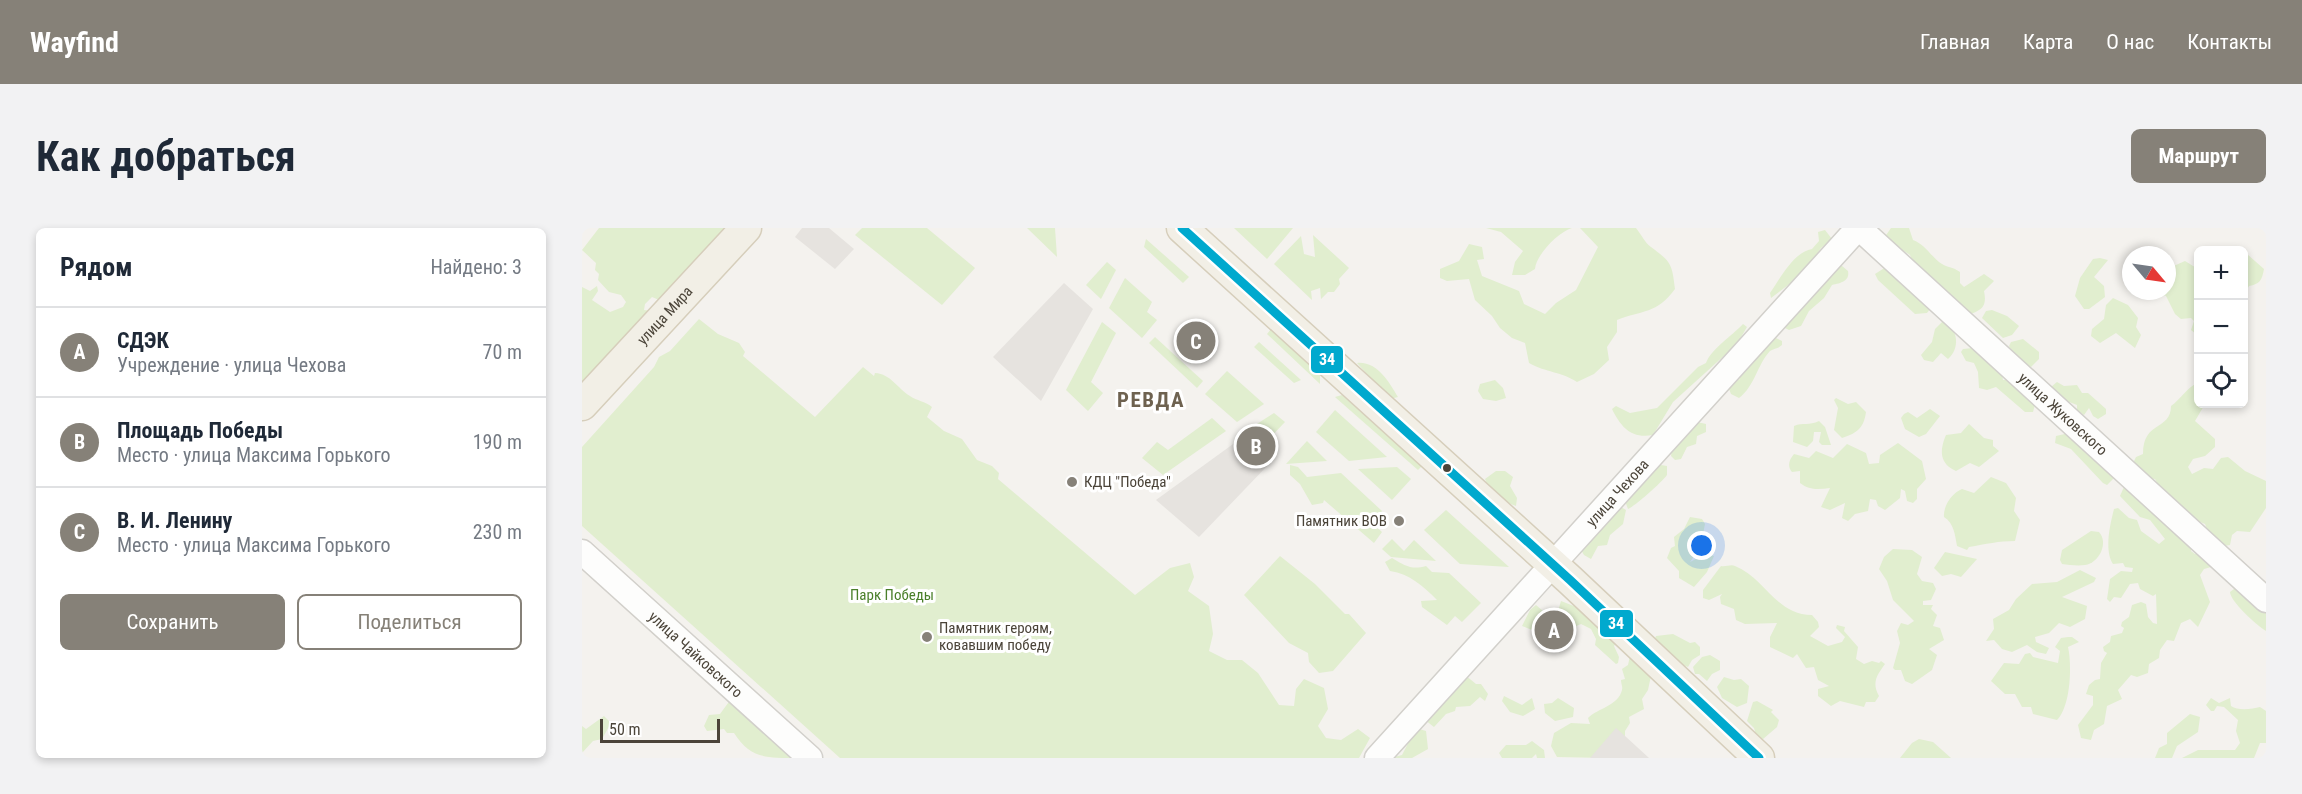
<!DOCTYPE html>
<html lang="ru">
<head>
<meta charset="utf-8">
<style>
	:root { --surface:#fff; --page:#f2f2f3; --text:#1f2937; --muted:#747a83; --line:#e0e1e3; --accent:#868178 }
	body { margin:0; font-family:"Roboto Condensed",sans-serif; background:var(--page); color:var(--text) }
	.controls { position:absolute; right:18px; top:18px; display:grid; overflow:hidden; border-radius:9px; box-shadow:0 3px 9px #0003 }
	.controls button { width:54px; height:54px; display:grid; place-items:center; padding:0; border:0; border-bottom:2px solid var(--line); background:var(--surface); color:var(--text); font:30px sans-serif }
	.compass { position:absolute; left:1540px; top:18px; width:54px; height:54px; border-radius:50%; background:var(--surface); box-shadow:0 3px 9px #0003; rotate:119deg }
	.scale { position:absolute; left:18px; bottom:15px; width:120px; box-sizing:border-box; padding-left:6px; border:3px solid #4b4439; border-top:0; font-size:16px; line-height:21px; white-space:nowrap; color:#4b4439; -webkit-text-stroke:4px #fff; paint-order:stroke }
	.you { position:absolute; left:1120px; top:318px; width:21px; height:21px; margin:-15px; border:4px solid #fff; border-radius:50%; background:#1a73e8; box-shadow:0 0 0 9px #1a73e833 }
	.badge { display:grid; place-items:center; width:39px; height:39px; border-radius:50%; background:var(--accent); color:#fff; font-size:20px; font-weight:700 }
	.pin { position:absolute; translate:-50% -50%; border:3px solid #fff; box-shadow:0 2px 6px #0006 }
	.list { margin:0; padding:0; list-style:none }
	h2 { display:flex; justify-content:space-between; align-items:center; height:78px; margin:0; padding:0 24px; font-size:26px }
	h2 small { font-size:20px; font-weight:400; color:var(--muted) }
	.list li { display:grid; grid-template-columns:39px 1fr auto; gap:18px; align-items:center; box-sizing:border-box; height:90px; padding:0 24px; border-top:2px solid var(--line) }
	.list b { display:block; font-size:22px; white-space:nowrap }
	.list p { margin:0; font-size:20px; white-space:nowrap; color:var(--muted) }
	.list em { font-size:20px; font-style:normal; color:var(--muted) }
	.actions { display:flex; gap:12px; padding:18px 24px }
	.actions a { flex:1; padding:14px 0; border:2px solid var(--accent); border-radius:9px; text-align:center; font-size:21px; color:var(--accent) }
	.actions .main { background:var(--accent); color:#fff }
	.icon { flex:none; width:33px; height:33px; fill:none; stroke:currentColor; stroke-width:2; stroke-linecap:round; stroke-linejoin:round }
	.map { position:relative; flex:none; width:1684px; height:530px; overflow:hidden; border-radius:9px }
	header { display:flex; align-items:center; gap:36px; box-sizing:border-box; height:84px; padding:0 30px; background:var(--accent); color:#fff }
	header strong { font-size:28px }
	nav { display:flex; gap:33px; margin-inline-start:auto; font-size:21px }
	.intro { display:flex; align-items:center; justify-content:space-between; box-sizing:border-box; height:144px; padding:0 36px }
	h1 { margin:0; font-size:42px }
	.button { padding:15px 27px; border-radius:9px; background:var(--accent); color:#fff; font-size:21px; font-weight:700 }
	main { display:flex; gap:36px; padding:0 36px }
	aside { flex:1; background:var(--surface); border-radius:9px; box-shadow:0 3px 9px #0003 }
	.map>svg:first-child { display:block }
	.green { fill:#e1eecf }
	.parking { fill:#e6e3df }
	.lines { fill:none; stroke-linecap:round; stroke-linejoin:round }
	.minor-casing { stroke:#d2d0cb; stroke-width:27 }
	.major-casing { stroke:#d6cebb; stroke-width:33 }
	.minor { stroke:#fdfdfc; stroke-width:24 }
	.major { stroke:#f2efe6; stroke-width:30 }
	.bus-1-casing { stroke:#fff; stroke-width:14 }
	.bus-1 { stroke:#00a9ce; stroke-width:9 }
	.bus-dot { fill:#4b4439; stroke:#fff; stroke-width:2 }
	.poi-dot { fill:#868178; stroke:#fff; stroke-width:2 }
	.labels { text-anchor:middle; stroke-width:6; stroke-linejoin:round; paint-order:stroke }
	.street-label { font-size:15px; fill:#4b4439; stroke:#fff }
	.poi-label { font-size:15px; fill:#4b4439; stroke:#fff; text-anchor:start }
	.park-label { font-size:15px; fill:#4a7f2a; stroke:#fff }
	.district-label { font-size:21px; font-weight:bold; letter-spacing:1.5px; fill:#6e6250; stroke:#fff }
	.line-badge { stroke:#fff; stroke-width:2 }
	.badge-label { font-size:16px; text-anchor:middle; font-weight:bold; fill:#fff }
</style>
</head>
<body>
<header>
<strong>Wayfind</strong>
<nav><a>Главная</a><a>Карта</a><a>О нас</a><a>Контакты</a></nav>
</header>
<div class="intro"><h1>Как добраться</h1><a class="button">Маршрут</a></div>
<main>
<aside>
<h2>Рядом<small>Найдено: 3</small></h2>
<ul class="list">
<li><span class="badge">A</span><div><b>СДЭК</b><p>Учреждение · улица Чехова</p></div><em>70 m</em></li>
<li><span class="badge">B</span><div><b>Площадь Победы</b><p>Место · улица Максима Горького</p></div><em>190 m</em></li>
<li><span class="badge">C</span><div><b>В. И. Ленину</b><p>Место · улица Максима Горького</p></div><em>230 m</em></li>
</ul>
<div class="actions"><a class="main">Сохранить</a><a>Поделиться</a></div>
</aside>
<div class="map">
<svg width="1684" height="530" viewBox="0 0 1684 530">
	<rect width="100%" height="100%" fill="#f4f2ee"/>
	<g class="green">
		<path d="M17,0h128l-68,72 -7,-3 -7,7 -1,6 8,1 -70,86v-110l8,4 7,-5 1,5 -6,9 18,12 13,-5 3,-5 -5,-7 -12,-3 -11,-12 1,-6 -4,-4 1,-7 -14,-13z"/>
		<path d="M280,0h65l48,40 -33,37 -87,-70z"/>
		<path d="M445,0h28l2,29z"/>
		<path d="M652,0h59l-26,31z"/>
		<path d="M904,0h86c-14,4 -36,27 -37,41l-10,6h-13l3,-13 8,-11 -22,-19z"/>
		<path d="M998,0h56c5,6 9,15 15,19 20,15 21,16 24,42 -18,25 -33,21 -58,31v12l-10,15 2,13 -15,14 -17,8c-17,-11 -30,-9 -48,-19l-4,-20 -13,-5 -12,-10 -8,-12 -17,-16 -6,-21 -22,2 -7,-3v-9l19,-8 10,-17 13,3 2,12 -7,1 5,16 37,15 5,13 21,10 11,-11 20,-13 22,-43z"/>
		<path d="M1309,0h18l4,12c14,5 20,21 33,26 6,2 8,2 14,6v11l4,4 20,-13 10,7 -10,10c3,15 -1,19 -16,24l-13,-5 -3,-15 -26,-18 -13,-14 -3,-8 -26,-17z"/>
		<path d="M1243,2l7,9 -11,9 -20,31 -9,3 -21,16 -1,-5c11,-16 24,-41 42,-44l7,-8 -1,-9z"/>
		<path d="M731,7l36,33 -10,11 1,5 -6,8h-6l-7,7 -1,-11 -9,3 1,9 -38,-36 27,-28 3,18 11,3z"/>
		<path d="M564,11l43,38 -6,6 -39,-36z"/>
		<path d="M1665,26l17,15c-2,11 -4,15 -15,17l-5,9v-40z"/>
		<path d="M1518,30l8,2 -14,17 10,9 1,11 -16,12h-5l-9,-13 5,-18 13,-19z"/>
		<path d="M1603,33l13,8v65h-2l-5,-4 3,-9 -3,-3 -10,1 -6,-5 -9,-18 -12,-5h13v-22z"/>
		<path d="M525,34l9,8 -15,29 -15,-14z"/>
		<path d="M1254,38h6l6,5c2,10 -7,12 -16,14l-8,13 -15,13 -8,15 -12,4 -4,-2 1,-6 16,-14 6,-10z"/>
		<path d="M1304,39l44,42 -3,4 -12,1 -37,-34 -3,-6z"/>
		<path d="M543,50l27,24 -5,10 10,8 -15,18 -33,-30z"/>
		<path d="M1531,70l15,7 10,13 -2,9 5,8 -6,13 -19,-15 -16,10 -9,-7 1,-7 12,-10 2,-14z"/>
		<path d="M1410,82l15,6 12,10 -7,9 -9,3 -21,-20 4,-7z"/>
		<path d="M117,91l19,15 21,9 6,9 -2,4 72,61 48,-50 11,9 1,-3c16,1 22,15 35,23 7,5 15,5 22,11l-5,10 17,14 18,8 15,21 15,6 7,7 -1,6 137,116 35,-27 20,-5 4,14 -6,14 21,15 4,28 -4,17 18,9h15l16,13 21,32 15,1 2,-17 8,-10 20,9 4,21 -10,17 8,12 15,2 17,-11 12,9 -11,20h-519l-258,-232v-79l72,-80 5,-10 11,-6z"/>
		<path d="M1361,93c16,8 17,28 5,38l-7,-6 -8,9 -9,-2 -3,-5 11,-13 3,-13z"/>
		<path d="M520,94l14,11 -25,49 12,11 -15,18 -22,-21z"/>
		<path d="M1161,96l4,3 -10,17 -64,58 -20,33c-22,4 -32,-8 -41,-26l4,-3 14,7 27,-5 41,-41 8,-4c5,-14 26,-27 37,-39z"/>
		<path d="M689,101l49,45v10l-53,-50z"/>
		<path d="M573,109l48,44 -6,7 -48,-45z"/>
		<path d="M1192,109l8,4v4c-4,4 -8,3 -12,6 -13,14 -15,35 -31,47l-8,-4 -2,-5 1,-5 10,-5 -2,-2z"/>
		<path d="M1441,111l16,13v7l-8,8 -14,-7 -8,-14 2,-4z"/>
		<path d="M677,114l42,38 -7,3 -40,-36z"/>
		<path d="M1391,120l29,26 1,6 10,-1 23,22 -3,11h-8l-29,-25 -9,3 -8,-2 -1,-16 -4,-9 -8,-2 -5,-9 2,-3z"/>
		<path d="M775,135c20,-2 32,19 41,34l-8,2z"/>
		<path d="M645,143l37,33 -27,18 -32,-28z"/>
		<path d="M913,152l8,8 3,10 -10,3 -13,-2 -5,-8 2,-7z"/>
		<path d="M1475,154l7,4 13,-1 5,8h6l18,16v5l-8,5 -5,-3 -4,-8 -5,7 -7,-5v-5l-18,-7 -8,-11z"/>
		<path d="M1616,155v21h7l-10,17 20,18v8l-10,9 -12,3 -5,8 4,7 12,-6 9,1 8,-11 7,-1 17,14 21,10v27l-16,24 -13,-1 -5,4 -2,10 -6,1 -14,-10 -5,-12 -16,-7 -2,-6 -24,-16 -8,-16 -9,-1 -13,-15 3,-6 7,-3c0,-34 28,-23 28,-48 10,-7 16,-19 27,-23z"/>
		<path d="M760,167l80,71 -4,4 -83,-73z"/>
		<path d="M1254,170l12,6 8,-2 10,10c-2,15 -8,21 -24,26l-8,-8 4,-22 -4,-8z"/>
		<path d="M1348,181l10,7 -14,18 -7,3 -14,-8 -4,-11 3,-4 4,-2 9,6z"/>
		<path d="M753,182l52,47 -38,4 -33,-29z"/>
		<path d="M692,185l11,9 -22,23 -17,-14z"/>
		<path d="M630,190l14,13 -63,44 -21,-17 15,-16 11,8z"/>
		<path d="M1237,193l6,6 6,18h-9l-3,-3 2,-10h-7l-1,9 -6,6 -14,-5 1,-16c9,-4 15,0 25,-5z"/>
		<path d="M1115,194l9,2v8l-9,4 -1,8 -9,3 -6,12 -6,1 -4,-4 1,-7 15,-20 5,2 -1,-5z"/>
		<path d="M1387,196l15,14 9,2v6l6,5 -20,16 -9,-4 -14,8c-16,-7 -17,-20 -10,-36l15,-2z"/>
		<path d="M1487,205l49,41 -11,11 -4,-2 -32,-34 -16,-6 1,-7z"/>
		<path d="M725,213l20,20 -41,3z"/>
		<path d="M1316,215l24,18 4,18 -9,10v10l-4,4 -6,-2 -2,-10 -4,-2 -1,9 -15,12 -7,-4 -2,-6 -6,-1 -2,12 -13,3 -7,7 -6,-3 3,-15 -15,7 -9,-3 9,-19c-10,1 -20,3 -30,-5v-12l-8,1c-5,-6 -3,-12 2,-18l15,4 7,-7 17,7 14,-14 19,9 3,11 10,-1 1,-8z"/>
		<path d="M1073,236l12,2v9c-5,7 -32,31 -39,34l-3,-8z"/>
		<path d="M708,237l8,2 9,10 34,-4 41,38 -10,12 10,9 -8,11 -50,-43 -1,3 -11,2 -12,-21 -10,-9z"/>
		<path d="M815,239l14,12 -19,21 -34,-31z"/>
		<path d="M914,243h9l8,6 -3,9 7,12 -1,8c-14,-5 -26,-13 -31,-27z"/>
		<path d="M1409,249l15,6 10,15 -2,13 6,9 -5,21c-16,0 -29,3 -46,6l-2,3 -10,-4c-2,-11 -3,-23 -13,-29 -1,-11 8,-24 18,-28l12,4z"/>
		<path d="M1542,259l68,58 -1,6 4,3 7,-1 11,5 -2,9 -7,2 -4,6 10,27 -12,25 -8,-8 -9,4 -7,18 -7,-1 -7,10 -1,8 -10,6 -1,9 -11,4 -6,-2 -13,15 4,9 -15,7 -3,18 -10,6 -3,10 -10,-2 -3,-13 15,-20v-9l-7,-2 3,-9 6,-5 5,-1 1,-16 6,-10 -3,-2 -1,-4 7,-5 1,-6 11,-3 2,-5 -3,-2 1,-4 7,-5 3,-12 9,-3 5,2 2,13 5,6 4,1 -1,-30 -3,2 -13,-7 -2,-6 -8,1 -9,14 -7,-1 -4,5 -3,-3 3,-20 11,-8 11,1 1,-4 -8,-1 -2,-4 -10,1c-9,-14 -3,-39 1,-55l4,-1 11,10 8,2 4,11 18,13 6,-5 -15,-19 -10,-3 -20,-21z"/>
		<path d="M1039,279l5,3 -3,14 -13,11 -3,10 -9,1 -7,13 -7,-4 -4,-7 20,-17v-5l10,-5 4,-9z"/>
		<path d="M864,282l63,57 -49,-3 -36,-34z"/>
		<path d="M1108,289l12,2 3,5 -2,10h-6l-10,10 10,8 -7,10 16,-8 8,2 -7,16 -13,15 -15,-9v-7l-12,-13 4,-10 4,-2 -1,-9 10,-8z"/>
		<path d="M1509,303l8,1c10,11 0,31 -14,33 -7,1 -16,0 -23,-1l-2,-4 2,-10z"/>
		<path d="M810,311l12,12 10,-11 22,21 -45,-4 -9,-8z"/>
		<path d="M1311,321l19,1 10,7 -5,17 5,7 11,2 3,6 -5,11 -8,1v4h10l-2,4 6,6 -4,11 7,2 4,12 -15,9 8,6 -5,15 -20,14 -7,-3 -4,-11h-6l-2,-2 7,-25 -3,-12 4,-8 7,2 6,-4 -21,-21 -6,-19 -8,-12 5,-12z"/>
		<path d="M1363,324l32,7 -16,18 -10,-3 -9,2 -8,-8z"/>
		<path d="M698,328l35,28 30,30h4l17,19 -33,38 -14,2 -10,-11 -1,-9 -19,-10 -45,-48z"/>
		<path d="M810,330c13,8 20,12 34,8l6,6 17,1 32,30 -19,19 -7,-6 -8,9 -25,-18 -1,-6 16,-1c-14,-14 -27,-26 -47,-29l-5,-9z"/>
		<path d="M1139,338c5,1 10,-2 14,0 30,12 41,49 77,49l6,7 1,5 -9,9 18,10 14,-4 3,-5 -9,-9 1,-3 8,2 -1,4 14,16 -2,12 8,5 8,-3 7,2 2,-2 4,3c-7,10 -14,18 -6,32l-4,6h-9l-2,5 -24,-6 -9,5 -13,-10v-7l11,-3 -11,-6 -4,-13 -8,1 -9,-14 -4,4 -23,-11v-10l7,-14 -32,1 -9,-4 -2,-11 -13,-5 -1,-7 2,-3 -13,6 -6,-2v-8z"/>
		<path d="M1498,342l16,8 -2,4 -32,15 25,9 -2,13 -15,8 -11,-4 -10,10 -14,4 1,5 13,6 -3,6 -9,-2 -10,-7 -15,7 -10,-3 -8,-9 -8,1 8,-12 -1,-10 16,-9 7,-11 16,-15 25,-2z"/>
		<path d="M1656,358l28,16v29c-9,-5 -36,-30 -36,-39z"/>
		<path d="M979,373l23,9 34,30 -4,6 5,11 -1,6 -2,1 -21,-19 1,-6 -5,-10 -10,-5 -7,3 -7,-5 -2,-7 -7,-4z"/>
		<path d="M954,377l7,6 13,2v3l-3,4 -4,-3 -14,10 -1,8 -2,-5 -10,-4 8,-16z"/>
		<path d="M1091,406l17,9 5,-1 5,5v8l-8,5 -4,7c-13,-5 -23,-15 -34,-26l2,-5z"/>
		<path d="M1486,409h4l7,5 -11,5c4,17 3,59 -11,73l-24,-6 -2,-7h-9l-7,-13h-10l-14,-13 13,-18 15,1 6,-10 5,-1 3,4 25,6 2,-12 -5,-4 6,-9z"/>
		<path d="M1128,427l10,6v9l-8,4 -5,7 -8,-7h-4l-2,-7 9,-10z"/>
		<path d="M1048,428l22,15 -4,19 -6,9 2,10 -15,8 1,6 -5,8v5l-19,22 -49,-1 -6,-11 3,-13 17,-10 19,1 -2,-6c10,-10 30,-12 34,-28 1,-3 -1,-6 -1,-10l4,-1 -3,-10 6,-4z"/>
		<path d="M883,447l11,9h5l7,10 -3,7 -5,-4 -10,9 -14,1 -1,4 -9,3 -12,13 -9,-7z"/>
		<path d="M1142,449l10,3 7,-1 8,7 -2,17 -10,4 -15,-9 -5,-11z"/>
		<path d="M922,468l18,9 10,-7 3,11 -12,7 -13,-4 -8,-11z"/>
		<path d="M976,470l16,10 -1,9 -18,4 -10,-8 -1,-9 8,-1z"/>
		<path d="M1629,470l8,5 11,-5 1,8c7,5 21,3 29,1l6,4v32h-6l-6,15h-72l16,-8h37l5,-7 -4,-12 2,-11 -14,-13 -7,-1 -3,5h-3l-5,-6z"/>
		<path d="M149,471l65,59c-31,0 -46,0 -62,-25h-7l-3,-4 -17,2 -3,-5 5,-11 11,-1z"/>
		<path d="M1175,473l16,9 -2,2 8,8 -2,7 -14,12 -7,-4 -2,-7 -7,-7 6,-19z"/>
		<path d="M1608,486l10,3 -2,15 -21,14 -5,12h-17l4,-10 8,-4v-11z"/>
		<path d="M22,488l7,7 -9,16 -9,2 -11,12v-27l4,3z"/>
		<path d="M834,500l10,3 2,18 -16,9h-22l12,-3z"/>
		<path d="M1337,511l14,3 18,16h-51l12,-15z"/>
		<path d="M950,513l12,9 1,8h-8l-1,-4 -4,4h-30l-3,-5 7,-8h20z"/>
	</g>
	<g class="parking">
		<path d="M220,0h27l25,21 -19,20 -40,-32z"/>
		<path d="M482,55l29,26 -52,92 -48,-44z"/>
		<path d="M658,211l28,26 -69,72 -43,-37z"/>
		<path d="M1034,500l9,8 24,22h-59z"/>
	</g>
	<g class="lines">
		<defs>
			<g id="minor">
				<path id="s1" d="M1277,0l407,372"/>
				<path id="s2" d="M0,324l228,206"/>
				<path id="s3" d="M795,530l481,-530"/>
			</g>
			<g id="major">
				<path d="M600,0l388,352 189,178"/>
				<path id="s4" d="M0,177l164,-177"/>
			</g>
		</defs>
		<use href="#minor" class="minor-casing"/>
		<use href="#major" class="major-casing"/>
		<use href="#minor" class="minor"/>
		<use href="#major" class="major"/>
		<defs>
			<path id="bus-1" d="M600,0l388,352 189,178"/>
		</defs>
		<use href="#bus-1" class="bus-1-casing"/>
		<use href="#bus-1" class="bus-1"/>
	</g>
	<circle class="bus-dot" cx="865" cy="240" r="5"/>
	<g class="poi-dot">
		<circle cx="490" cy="254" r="6"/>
		<circle cx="817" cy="293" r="6"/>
		<circle cx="345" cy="409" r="6"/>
	</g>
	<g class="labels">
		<g class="street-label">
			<text dy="5" stroke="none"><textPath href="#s4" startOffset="122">улица Мира</textPath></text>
			<text dy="5" stroke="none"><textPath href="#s1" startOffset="276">улица Жуковского</textPath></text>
			<text dy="5" stroke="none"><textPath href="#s3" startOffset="358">улица Чехова</textPath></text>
			<text dy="5" stroke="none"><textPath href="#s2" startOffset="153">улица Чайковского</textPath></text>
		</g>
		<g class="poi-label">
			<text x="502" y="259">КДЦ "Победа"</text>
			<text x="805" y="298" text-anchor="end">Памятник ВОВ</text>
			<text x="357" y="405">Памятник героям,<tspan x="357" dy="17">ковавшим победу</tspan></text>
		</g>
		<g class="park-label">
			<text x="310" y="372">Парк Победы</text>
		</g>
		<g class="district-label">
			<text x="569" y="179">РЕВДА</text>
		</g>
	</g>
	<g class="line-badge">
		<rect x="728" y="117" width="34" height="29" rx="6" fill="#00a9ce"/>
		<rect x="1017" y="381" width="35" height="29" rx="6" fill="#00a9ce"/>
	</g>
	<g class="badge-label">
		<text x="745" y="137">34</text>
		<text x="1034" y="401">34</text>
	</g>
</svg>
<div class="controls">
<button>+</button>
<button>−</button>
<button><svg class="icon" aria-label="locate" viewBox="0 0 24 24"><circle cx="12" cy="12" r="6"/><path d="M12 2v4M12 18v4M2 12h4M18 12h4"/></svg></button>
</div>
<svg class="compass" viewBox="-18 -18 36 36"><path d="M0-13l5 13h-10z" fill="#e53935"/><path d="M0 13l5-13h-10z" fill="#747a83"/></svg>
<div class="scale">50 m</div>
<div class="you"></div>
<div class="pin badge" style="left:972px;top:402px">A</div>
<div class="pin badge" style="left:674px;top:218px">B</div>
<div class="pin badge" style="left:614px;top:113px">C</div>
</div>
</main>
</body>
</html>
